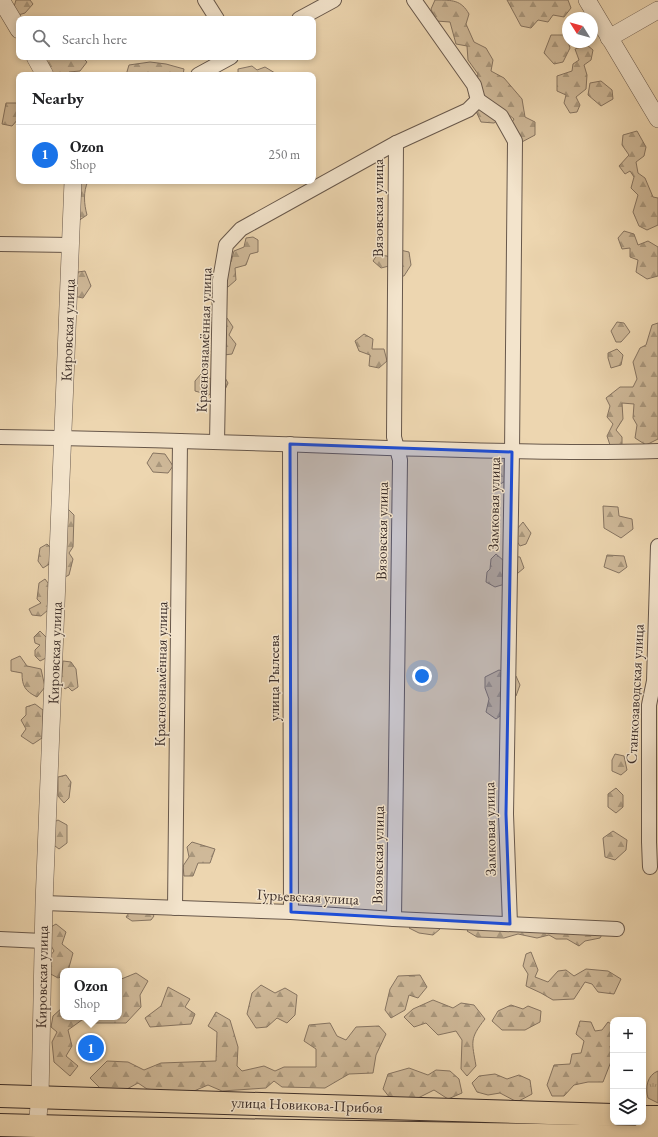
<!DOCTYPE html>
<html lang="en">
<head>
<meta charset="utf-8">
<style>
	:root { --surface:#fff; --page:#f6f6f6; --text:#202124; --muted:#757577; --line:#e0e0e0; --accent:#1a73e8 }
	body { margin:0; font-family:"EB Garamond",serif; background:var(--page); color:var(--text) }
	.controls { position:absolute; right:12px; bottom:12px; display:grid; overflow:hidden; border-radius:8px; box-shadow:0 2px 6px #0003 }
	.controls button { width:36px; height:36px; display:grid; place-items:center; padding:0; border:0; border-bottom:1px solid var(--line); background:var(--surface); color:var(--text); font:20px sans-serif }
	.compass { position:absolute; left:562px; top:12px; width:36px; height:36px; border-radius:50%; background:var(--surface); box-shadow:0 2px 6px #0003; rotate:307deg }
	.you { position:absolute; left:422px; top:676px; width:14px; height:14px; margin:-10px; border:3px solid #fff; border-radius:50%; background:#1a73e8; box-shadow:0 0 0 6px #1a73e833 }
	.badge { display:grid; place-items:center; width:26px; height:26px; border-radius:50%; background:var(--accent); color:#fff; font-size:13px; font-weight:700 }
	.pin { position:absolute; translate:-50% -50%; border:2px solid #fff; box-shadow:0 1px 4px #0006 }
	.popup { position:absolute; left:60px; top:968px; width:62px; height:52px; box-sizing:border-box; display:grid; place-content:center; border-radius:8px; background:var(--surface); filter:drop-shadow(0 1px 3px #0005); font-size:13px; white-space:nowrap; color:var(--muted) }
	.popup b { font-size:15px; color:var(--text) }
	.popup::after { content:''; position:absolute; left:50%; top:100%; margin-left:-8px; border:8px solid transparent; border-top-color:var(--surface) }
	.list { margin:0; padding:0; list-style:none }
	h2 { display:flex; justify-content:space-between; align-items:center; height:52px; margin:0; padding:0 16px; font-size:17px }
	h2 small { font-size:13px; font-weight:400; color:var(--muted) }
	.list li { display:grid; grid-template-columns:26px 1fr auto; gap:12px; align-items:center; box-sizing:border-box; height:60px; padding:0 16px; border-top:1px solid var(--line) }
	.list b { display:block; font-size:15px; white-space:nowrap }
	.list p { margin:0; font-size:13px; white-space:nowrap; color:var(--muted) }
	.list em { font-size:13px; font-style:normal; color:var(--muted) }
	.icon { flex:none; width:22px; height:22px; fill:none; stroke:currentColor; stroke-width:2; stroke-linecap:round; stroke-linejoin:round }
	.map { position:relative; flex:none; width:658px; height:1137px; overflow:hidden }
	.search { position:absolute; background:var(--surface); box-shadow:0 2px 6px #0003; left:16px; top:16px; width:300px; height:44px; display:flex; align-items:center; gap:10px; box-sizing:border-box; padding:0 14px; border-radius:8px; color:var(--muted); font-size:15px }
	.panel { position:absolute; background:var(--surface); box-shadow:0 2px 6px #0003; left:16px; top:72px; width:300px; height:112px; border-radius:8px }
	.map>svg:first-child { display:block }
	.grass { fill:url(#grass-tufts); stroke:#867461 }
	.forest { fill:url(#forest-firs); stroke:#867461 }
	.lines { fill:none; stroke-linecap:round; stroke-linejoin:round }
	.minor-casing { stroke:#68584b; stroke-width:16 }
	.tertiary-casing { stroke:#68584b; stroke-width:18 }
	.primary-casing { stroke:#3c2e29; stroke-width:24 }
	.minor { stroke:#f3e4cc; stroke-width:14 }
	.tertiary { stroke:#f3e4cc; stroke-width:17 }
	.primary { stroke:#edd6b0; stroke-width:22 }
	.marked { fill:#1d4ed8; fill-opacity:0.2; stroke:#1d4ed8; stroke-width:3; stroke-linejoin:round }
	.labels { text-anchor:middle; stroke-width:3; stroke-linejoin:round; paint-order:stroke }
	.street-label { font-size:15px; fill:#3c2e29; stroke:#f3e4cc }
</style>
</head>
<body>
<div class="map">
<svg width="658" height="1137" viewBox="0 0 658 1137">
	<defs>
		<pattern id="grass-tufts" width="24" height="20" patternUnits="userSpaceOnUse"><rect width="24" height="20" fill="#cfb999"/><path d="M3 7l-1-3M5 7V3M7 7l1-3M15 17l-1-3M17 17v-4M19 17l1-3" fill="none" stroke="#a9977d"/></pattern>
		<pattern id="forest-firs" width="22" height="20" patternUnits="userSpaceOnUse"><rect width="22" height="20" fill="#cfb999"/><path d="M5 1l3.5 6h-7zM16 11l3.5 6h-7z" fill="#a9977d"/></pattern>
	</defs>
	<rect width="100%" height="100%" fill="#edd6b0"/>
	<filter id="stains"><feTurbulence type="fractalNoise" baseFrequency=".005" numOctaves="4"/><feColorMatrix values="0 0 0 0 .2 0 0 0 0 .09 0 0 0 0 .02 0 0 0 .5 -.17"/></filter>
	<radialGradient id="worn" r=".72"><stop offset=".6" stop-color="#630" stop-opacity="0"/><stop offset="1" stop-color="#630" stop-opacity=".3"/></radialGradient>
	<path class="grass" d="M658,1071v32l-10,-5c-3,-10 -1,-23 10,-27z"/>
	<g class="forest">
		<path d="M16,0h14l3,4 -8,9 -10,3 -2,-6z"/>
		<path d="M435,0c18,0 26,0 34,14l-3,10 8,18 12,6 7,12 -2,11 13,7 18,21 3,18 10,5v13l-15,8 -14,-11 8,-13 -6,-5 -14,9 -13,-1 -12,-26 9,-22 -10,-14 -1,-14 -11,-2 -6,-22 -14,-1 -5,-12z"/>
		<path d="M507,0h61l3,8 -7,9 -11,-2 -5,7 -10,-2 -7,8 -10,-2z"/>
		<path d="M551,35h15l4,13 -7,14 -9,2 -10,-11z"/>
		<path d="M587,45l6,5 -2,10 -7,5 3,10 -1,14 -10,8 4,8 -3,7 -7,1 -6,-10 2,-8 -9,-4v-15l15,-5 1,-7 6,-4 -4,-11z"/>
		<path d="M39,57h43l5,5 -7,9 -11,1 -3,3h-17z"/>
		<path d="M150,62l16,2 18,5 -1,6h-57l3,-10z"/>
		<path d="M252,66l5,4 8,-3 10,6v2l-37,-1v-5z"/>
		<path d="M601,81l11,9 1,9 -12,7 -13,-11 2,-12z"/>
		<path d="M19,101v17l-7,8 -10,-2 4,-21h11z"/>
		<path d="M637,131l9,16 -2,9 -8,6 2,11 7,5 8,19 5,1v27l-11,5 -8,-4 -6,-14 5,-17 -7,-7 3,-11 -4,-6 -5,3 -6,-8 10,-11 -7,-10 1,-10z"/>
		<path d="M72,181h16c-5,11 -4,23 -1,34l-12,8z"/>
		<path d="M624,231l10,3 4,11 10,-4 10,6v29l-11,3 -11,-7 2,-12 -8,-3v-9l-8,1 -4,-11z"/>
		<path d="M253,237l5,3v12l-8,2 -4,11 -11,3 1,12 -8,7 -11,-5 9,-19 5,-1 3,-11 10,-4 2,-9z"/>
		<path d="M400,250l9,2 2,13 -7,11h-5l-10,-10 -8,2 -8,-7 4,-6 10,1 4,3z"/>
		<path d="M85,271l6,15 -8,12 -10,-2 5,-24z"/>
		<path d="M227,318l6,9 -4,8 7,9 -4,10 -8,1 -7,-33z"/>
		<path d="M617,322l7,1 6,9 -9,10h-5l-5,-11z"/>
		<path d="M658,323v116l-12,6 -11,-7 2,-13 -4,-7 1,-14 -12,-1 1,16 -7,11 6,7v8l-11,3 -4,-12 6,-12 -6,-7 3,-11 -4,-8 14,-11h13l4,-8 -4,-17 7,-14 6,-3 6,-20z"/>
		<path d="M364,334l9,5 -1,10h12l3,12 -8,7 -10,-2 1,-11 -11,-4 -4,-10z"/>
		<path d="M617,349l6,6 -2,10 -10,3 -3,-10v-5z"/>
		<path d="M201,374l10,5 5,-5 8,2 4,7 -4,9 -10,-3 -5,6 -14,-4v-10z"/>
		<path d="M153,453l12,1 8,12 -5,7 -15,-1 -6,-9z"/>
		<path d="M498,454l10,6 -1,20 -10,6c-6,-9 -4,-23 1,-32z"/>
		<path d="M603,506l15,1 1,9 13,3 1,10 -12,9 -17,-10z"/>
		<path d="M68,509l6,6 -1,32 -4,6 4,6 -4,16 -6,3 -1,-64z"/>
		<path d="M523,522l8,11 -5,11 -6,2 -6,-9 3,-8z"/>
		<path d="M47,544l5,5 -1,14 -8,5 -5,-7 2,-13z"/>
		<path d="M496,554l8,7 5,-5 11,1 4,11 -19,16 -10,3 -9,-5 1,-10 3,-3 1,-10z"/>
		<path d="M607,555l17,1 3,11 -8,6 -15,-6z"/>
		<path d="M45,579l6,8 -3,23 -7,6 -9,-1 -3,-6 12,-6 -4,-4 2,-16z"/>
		<path d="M40,631l7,7 -1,20 -6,3 -5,-5v-6l5,-5 -5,-2 -1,-6z"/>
		<path d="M20,656l7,10 14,3 4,18 -8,10c-12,-6 -15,-11 -15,-24l-11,-2v-11z"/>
		<path d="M63,661l8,1 5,7 2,18 -6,4 -4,-4 -3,2 -4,-4z"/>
		<path d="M499,670l17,6 4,9 -4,11 -13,-2 1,19 -8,6 -10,-7 3,-13 -4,-11v-11z"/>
		<path d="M35,704l8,6 -1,28 -9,6 -12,-8 5,-7 -5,-9 5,-5v-8z"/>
		<path d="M615,754l9,2 3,14 -6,5 -9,-4v-11z"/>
		<path d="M66,775l5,7 -2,16 -5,5 -6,-7v-19z"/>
		<path d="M616,788l7,7v12l-7,6 -8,-6v-13z"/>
		<path d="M58,820l9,5v18l-8,6 -8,-6 1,-20z"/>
		<path d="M613,831l14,9 -1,10 -11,10 -10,-3 -2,-19z"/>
		<path d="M192,842l23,7 -5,14h-12l-5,13h-9l-1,-10 6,-9 -2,-10z"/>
		<path d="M132,909l18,1 4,6 -3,4 -19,1 -6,-4z"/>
		<path d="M516,916l10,10 77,7 -3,5 -15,3 -6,5 -12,-7h-11l-7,-4 -12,3 -19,-4 -14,4 -27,-1 -10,-6 6,-7z"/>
		<path d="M414,923h21l5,6 -7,6 -14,-2 -10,-5z"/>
		<path d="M56,924l10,8 -4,12 11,9 -5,18h-5v5l-5,2 -11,-6 -1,-11 8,-10 -5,-9v-14z"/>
		<path d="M531,952l7,18 -3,7 13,5 10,-11 8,-1 8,6 12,-7 22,2 13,8 -7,15 -16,-2 -6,-8 -7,-2 -11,17 -21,1 -12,-7 -15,-7 2,-12 -5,-8 3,-12z"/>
		<path d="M136,973l12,8 -8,14 1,12 -15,16h-31l-5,-6h29v-37z"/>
		<path d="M420,975l7,12 -9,11 -9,-3 -4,15 -14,8 -6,-8 5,-21 8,-13z"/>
		<path d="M261,985l14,8 10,-5 12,7 -2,20 -8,8 -10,-5 -10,9 -11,1 -9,-14 5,-21z"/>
		<path d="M168,987l22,12 -5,8 10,7 -4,10 -41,3 -5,-9 16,-12z"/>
		<path d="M433,1000l20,8 8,-5 13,2 11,14c-16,20 -13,23 -9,47l-9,10 -6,-7 1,-29 -6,-9 -18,4 -12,-12 -12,4 -10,-10 9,-8z"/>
		<path d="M511,1005l12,4 5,-3 13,5 -1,11 -15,8h-23l-10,-9 6,-10z"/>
		<path d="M63,1007v10h23l-18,13 4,16 -6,10 12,10 -8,10 -16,-14 -2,-20 5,-10 -6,-5 2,-11z"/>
		<path d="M216,1012l14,8 8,27 -1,19 5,5 22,-5 11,5 9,-4h32v-18l-12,-8 5,-16 21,-2 7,13 9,4 10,-13 23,-1 7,8 -10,21 -3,18 -24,1 -24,14 -43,-1 -8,-6 -8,7 -44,3 -14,-6 -21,9 -40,-5 -9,-6 -11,6h-26l-11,-11 17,-17 21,1 16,8 17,-7 55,-2 1,-29 -9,-6z"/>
		<path d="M580,1021l11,1 4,9 7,-1 6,-8 5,3v18l-3,3 2,13 -9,23h-15l-14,3 -10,11h-12l-5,-11 7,-20 16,-1 2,-10 9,-1 3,-12 -8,-7z"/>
		<path d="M409,1068l19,7 8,-5 14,1 9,8 3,14 -14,6 -14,-9 -18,9 -26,-1 -7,-9 5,-15z"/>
		<path d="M495,1074l12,5 12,-4 11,5 2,14 -15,8 -17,-9 -12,2 -11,-3 -5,-9 7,-7z"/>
	</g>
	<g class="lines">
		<defs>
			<g id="minor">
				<path d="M205,0l12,19"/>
				<path d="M414,0l60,85 4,15"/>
				<path d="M299,19l35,-19"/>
				<path d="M198,75l33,-18"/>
				<path d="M478,100l23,16 14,25 -3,311 -6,362 4,110"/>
				<path d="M0,244l71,1"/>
				<path d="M0,437c129,2 258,6 387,11 90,2 181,6 271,3"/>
				<path d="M217,442l3,-162 6,-35 15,-16 155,-86 72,-33 10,-10"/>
				<path d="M290,444l1,468"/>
				<path d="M650,867l-1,-25v-137l5,-24 4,-135"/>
				<path d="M44,903l247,9 103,7 223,10"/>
				<path d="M175,908l5,-467"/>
				<path d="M394,919l6,-459 -6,-23 2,-294"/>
				<path d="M0,939l43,2"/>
			</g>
			<g id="tertiary">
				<path d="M1,0l18,30"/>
				<path d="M587,0l71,119"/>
				<path d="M609,38l49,-28"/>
				<path d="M35,57l10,18"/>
				<path d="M37,1126l3,-29 4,-194 29,-722"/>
			</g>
			<g id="primary">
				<path d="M0,1096l613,19"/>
				<path d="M643,1117h15"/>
				<path d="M0,1125l110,3 548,9"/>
			</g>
		</defs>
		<use href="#minor" class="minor-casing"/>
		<use href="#tertiary" class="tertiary-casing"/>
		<use href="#primary" class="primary-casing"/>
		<use href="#minor" class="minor"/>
		<use href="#tertiary" class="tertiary"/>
		<use href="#primary" class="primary"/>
	</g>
	<path class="marked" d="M290,444l222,8 -6,362 4,110 -219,-12z"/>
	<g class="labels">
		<g class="street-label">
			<text transform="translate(378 208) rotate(-90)" y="5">Вязовская улица</text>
			<text transform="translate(68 330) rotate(-88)" y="5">Кировская улица</text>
			<text transform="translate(204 340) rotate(-88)" y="5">Краснознамённая улица</text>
			<text transform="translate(494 504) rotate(-89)" y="5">Замковая улица</text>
			<text transform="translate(382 531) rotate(-89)" y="5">Вязовская улица</text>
			<text transform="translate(55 653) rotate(-88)" y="5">Кировская улица</text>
			<text transform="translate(161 674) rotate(-89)" y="5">Краснознамённая улица</text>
			<text transform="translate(274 678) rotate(-90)" y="5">улица Рылеева</text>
			<text transform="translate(635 694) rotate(-87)" y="5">Станкозаводская улица</text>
			<text transform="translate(490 829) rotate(-91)" y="5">Замковая улица</text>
			<text transform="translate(378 855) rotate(-89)" y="5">Вязовская улица</text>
			<text transform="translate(308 897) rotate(3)" y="5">Гурьевская улица</text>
			<text transform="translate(42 977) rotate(-89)" y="5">Кировская улица</text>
			<text transform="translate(307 1105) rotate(2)" y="5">улица Новикова-Прибоя</text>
		</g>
	</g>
	<rect width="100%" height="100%" filter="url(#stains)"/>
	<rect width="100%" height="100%" fill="url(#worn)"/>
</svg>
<div class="controls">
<button>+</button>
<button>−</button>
<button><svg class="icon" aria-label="layers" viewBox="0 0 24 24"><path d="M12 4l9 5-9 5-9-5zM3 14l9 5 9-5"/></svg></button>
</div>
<svg class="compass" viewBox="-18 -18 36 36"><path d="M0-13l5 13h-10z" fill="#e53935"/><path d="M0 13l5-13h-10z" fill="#757577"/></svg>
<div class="you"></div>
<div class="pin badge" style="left:91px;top:1048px">1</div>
<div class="popup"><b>Ozon</b>Shop</div>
<div class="search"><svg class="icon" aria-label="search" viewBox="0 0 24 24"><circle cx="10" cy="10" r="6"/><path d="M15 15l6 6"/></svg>Search here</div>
<section class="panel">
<h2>Nearby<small></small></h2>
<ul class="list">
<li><span class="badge">1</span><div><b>Ozon</b><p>Shop</p></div><em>250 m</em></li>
</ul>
</section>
</div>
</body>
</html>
